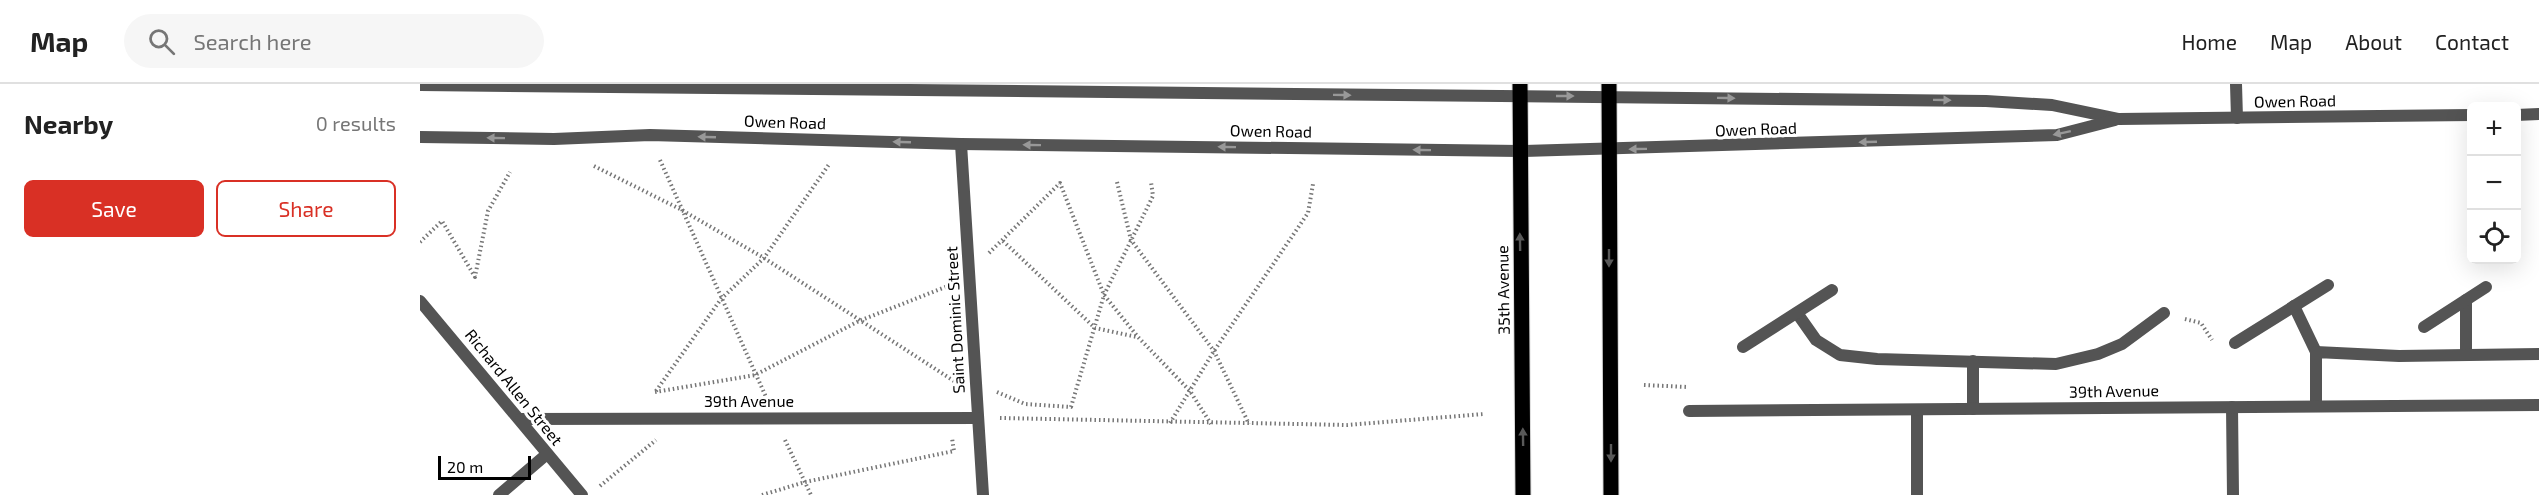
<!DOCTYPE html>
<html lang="en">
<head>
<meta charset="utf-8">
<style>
	:root { --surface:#fff; --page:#f6f6f6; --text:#222; --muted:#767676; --line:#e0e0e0; --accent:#d93025 }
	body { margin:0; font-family:"Exo 2",sans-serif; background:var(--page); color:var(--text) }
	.controls { position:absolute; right:18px; top:18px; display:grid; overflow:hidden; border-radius:9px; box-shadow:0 6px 24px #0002 }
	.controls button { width:54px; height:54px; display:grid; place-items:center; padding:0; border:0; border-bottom:2px solid var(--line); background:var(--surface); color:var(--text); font:30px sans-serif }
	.scale { position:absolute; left:18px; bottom:15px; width:93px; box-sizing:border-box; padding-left:6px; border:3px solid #000; border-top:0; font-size:16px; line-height:21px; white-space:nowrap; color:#000; -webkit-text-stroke:4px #fff; paint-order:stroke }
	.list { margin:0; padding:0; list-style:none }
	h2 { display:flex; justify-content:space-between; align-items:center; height:78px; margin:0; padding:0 24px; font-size:26px }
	h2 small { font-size:20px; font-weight:400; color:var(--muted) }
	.actions { display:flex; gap:12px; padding:18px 24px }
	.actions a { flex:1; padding:14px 0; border:2px solid var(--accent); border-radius:9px; text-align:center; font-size:21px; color:var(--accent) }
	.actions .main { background:var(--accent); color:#fff }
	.icon { flex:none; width:33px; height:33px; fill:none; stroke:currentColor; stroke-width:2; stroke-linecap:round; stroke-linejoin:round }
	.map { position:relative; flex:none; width:2119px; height:411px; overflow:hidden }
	header { display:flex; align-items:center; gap:36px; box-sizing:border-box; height:84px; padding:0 30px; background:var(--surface); border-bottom:2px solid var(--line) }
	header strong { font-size:28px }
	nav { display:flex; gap:33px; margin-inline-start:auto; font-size:21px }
	.search { width:420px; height:54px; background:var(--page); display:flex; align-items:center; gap:15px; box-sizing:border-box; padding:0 21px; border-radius:33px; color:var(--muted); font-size:22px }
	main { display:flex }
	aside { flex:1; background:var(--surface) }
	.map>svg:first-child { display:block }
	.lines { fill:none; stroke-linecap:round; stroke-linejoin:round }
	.primary-casing { stroke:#dbdbdb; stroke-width:17 }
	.path { stroke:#767676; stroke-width:4; stroke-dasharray:1.5 3; stroke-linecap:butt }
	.service { stroke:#545454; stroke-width:12 }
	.minor { stroke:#545454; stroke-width:12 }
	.tertiary { stroke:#545454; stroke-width:12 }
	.primary { stroke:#000; stroke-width:15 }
	.oneway { fill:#989898 }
	.oneway2 { fill:#595959 }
	.labels { text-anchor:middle; stroke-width:6; stroke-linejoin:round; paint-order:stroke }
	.street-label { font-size:16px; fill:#000; stroke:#fff }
</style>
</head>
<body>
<header>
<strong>Map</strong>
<div class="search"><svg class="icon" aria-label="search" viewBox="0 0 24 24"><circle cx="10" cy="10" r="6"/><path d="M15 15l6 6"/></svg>Search here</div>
<nav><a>Home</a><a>Map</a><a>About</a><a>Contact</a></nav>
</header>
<main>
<aside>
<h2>Nearby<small>0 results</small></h2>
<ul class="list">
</ul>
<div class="actions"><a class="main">Save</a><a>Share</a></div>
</aside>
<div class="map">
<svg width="2119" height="411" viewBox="0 0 2119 411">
	<rect width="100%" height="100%" fill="#fff"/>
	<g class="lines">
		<defs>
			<g id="primary">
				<path d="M1100,0l3,411"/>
				<path d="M1189,0l2,411"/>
			</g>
		</defs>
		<use href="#primary" class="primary-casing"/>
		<g class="path">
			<path d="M240,76l106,237"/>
			<path d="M174,82l86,43 84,49 190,123"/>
			<path d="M697,98l14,58 83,111 35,73"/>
			<path d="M583,157l92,87 42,9"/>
			<path d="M0,158l22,-21 33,56 13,-66 22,-39"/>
			<path d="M569,169l71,-70 44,112 34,42 52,54 21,33"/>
			<path d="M1765,235l16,4 11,17"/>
			<path d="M1224,301l44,2"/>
			<path d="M236,307l65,-92 43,-41 66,-95"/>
			<path d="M235,308l100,-17 104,-54 89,-35"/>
			<path d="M577,308l28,12 46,3 33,-112 49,-99 -2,-14"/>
			<path d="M580,334l347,7 137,-11"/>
			<path d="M750,339l44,-72 94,-138 5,-29"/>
			<path d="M365,356l26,55"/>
			<path d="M180,402l56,-46"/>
			<path d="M342,411l43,-13 149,-31 -2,-13"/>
		</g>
		<g class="service">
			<path d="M2046,216v55"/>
			<path d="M1874,222l22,46"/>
			<path d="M1377,229l19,27 24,15 37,4 179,5 42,-10 24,-10 42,-31"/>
			<path d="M2004,243l62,-40"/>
			<path d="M1815,259l93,-58"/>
			<path d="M1323,263l89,-57"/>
			<path d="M1553,277v48"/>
			<path d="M1896,322v-54l83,4 140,-2"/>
		</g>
		<g class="minor">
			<path d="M1816,0l1,34"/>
			<path d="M541,60l22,351"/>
			<path d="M0,217l162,194"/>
			<path d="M1812,323l1,88"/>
			<path d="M1497,326v85"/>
			<path d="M1269,327l850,-6"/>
			<path d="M101,335l456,-1"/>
			<path d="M79,411l48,-41"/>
		</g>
		<g class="tertiary">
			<path d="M0,1l1566,16 66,4 67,14 353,-4"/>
			<path d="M2096,31l23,-1"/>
			<path d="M0,53l134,2 96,-4 311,9 559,7 537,-16 58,-15"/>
		</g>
		<use href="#primary" class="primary"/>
	</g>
	<defs><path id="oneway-solid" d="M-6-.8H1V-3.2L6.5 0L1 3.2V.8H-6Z" transform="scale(1.5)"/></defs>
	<g class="oneway">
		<use href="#oneway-solid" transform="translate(922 11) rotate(1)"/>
		<use href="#oneway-solid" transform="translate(1145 12)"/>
		<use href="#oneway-solid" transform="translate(1306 14) rotate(1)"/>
		<use href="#oneway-solid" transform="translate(1522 16) rotate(1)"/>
		<use href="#oneway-solid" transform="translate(1642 49) rotate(168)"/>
		<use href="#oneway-solid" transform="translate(287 53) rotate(-178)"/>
		<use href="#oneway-solid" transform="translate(76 54) rotate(-179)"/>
		<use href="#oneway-solid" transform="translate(482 58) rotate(-178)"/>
		<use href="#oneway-solid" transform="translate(1448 58) rotate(178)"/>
		<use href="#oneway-solid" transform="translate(612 61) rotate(-179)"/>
		<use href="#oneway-solid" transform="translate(807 63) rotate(-179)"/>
		<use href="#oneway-solid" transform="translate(1218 65) rotate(179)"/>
		<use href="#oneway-solid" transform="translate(1002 66) rotate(-179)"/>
	</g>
	<g class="oneway2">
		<use href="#oneway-solid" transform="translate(1100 158) rotate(-91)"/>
		<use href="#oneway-solid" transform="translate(1189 174) rotate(90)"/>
		<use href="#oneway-solid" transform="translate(1103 353) rotate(-91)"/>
		<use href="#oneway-solid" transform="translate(1191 369) rotate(90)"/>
	</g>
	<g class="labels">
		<g class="street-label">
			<text transform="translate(1875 17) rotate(-1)" y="6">Owen Road</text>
			<text transform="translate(365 38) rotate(2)" y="6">Owen Road</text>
			<text transform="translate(1336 45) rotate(-2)" y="6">Owen Road</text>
			<text transform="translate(851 47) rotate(1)" y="6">Owen Road</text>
			<text transform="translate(1083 206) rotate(-91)" y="6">35th Avenue</text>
			<text transform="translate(535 236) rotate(-93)" y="6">Saint Dominic Street</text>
			<text transform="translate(94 303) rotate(51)" y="6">Richard Allen Street</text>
			<text transform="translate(1694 307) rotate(-1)" y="6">39th Avenue</text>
			<text x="329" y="323">39th Avenue</text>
		</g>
	</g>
</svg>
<div class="controls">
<button>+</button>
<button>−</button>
<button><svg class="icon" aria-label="locate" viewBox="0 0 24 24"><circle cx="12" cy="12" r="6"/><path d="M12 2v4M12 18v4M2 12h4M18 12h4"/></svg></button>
</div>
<div class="scale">20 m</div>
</div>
</main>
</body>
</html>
